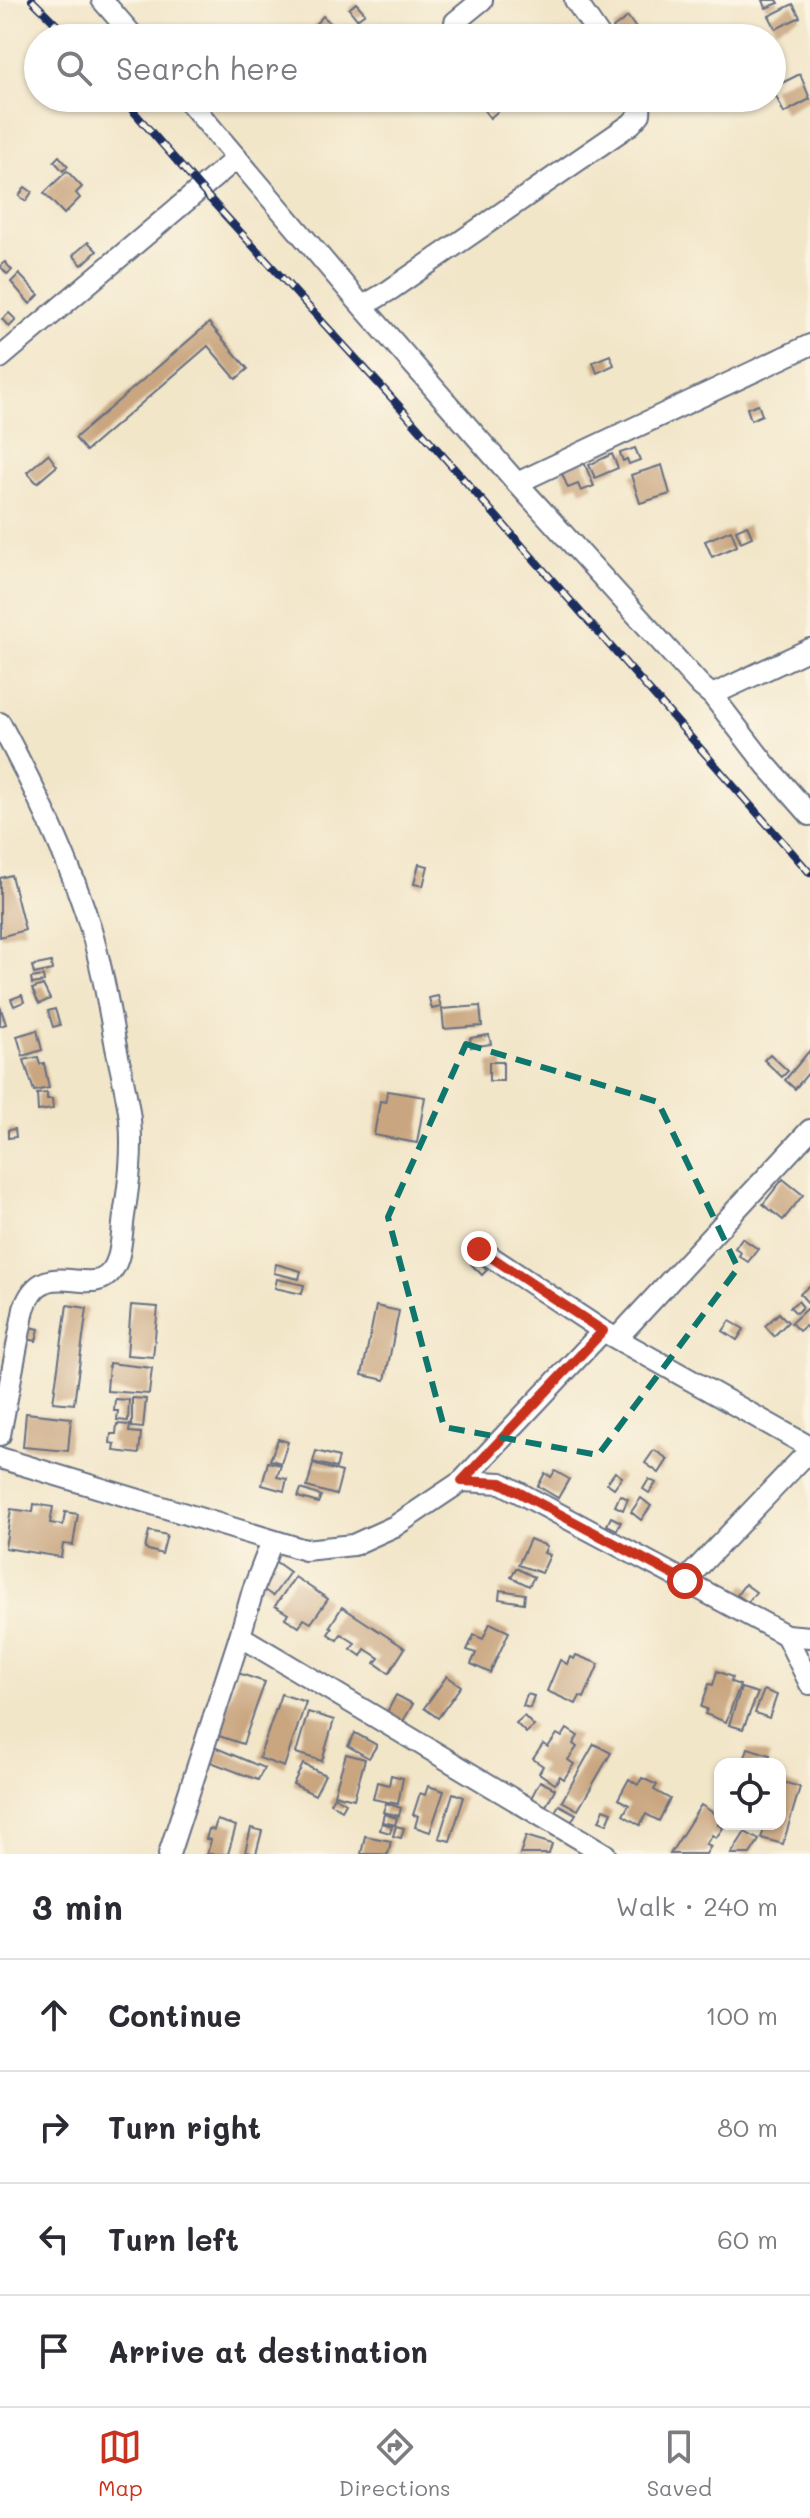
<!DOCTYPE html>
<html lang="en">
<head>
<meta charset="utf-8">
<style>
	:root { --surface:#fff; --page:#f2f2f3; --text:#2b2b33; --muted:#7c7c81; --line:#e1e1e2; --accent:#c8321e }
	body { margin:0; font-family:Mali,sans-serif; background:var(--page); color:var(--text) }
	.controls { position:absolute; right:24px; bottom:24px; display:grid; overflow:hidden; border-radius:16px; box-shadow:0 2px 6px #0004 }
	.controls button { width:72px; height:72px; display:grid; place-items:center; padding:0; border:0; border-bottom:2px solid var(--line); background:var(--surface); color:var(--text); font:40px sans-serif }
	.stop { position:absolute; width:24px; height:24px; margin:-18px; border:6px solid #c8321e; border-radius:50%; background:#fff }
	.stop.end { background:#c8321e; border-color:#fff; box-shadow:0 2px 8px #0008 }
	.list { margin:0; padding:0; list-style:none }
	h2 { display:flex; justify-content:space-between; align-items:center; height:104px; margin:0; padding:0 32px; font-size:34px }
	h2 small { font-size:26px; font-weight:400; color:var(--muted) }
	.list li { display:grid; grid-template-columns:52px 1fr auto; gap:24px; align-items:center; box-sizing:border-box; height:112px; padding:0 32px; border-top:2px solid var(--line) }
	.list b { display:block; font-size:30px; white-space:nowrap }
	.list em { font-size:26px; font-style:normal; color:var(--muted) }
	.icon { flex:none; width:44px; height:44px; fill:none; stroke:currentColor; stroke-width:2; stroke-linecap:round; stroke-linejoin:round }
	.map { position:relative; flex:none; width:810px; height:1854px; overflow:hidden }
	.search { position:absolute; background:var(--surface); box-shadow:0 2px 6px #0004; left:24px; right:24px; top:24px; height:88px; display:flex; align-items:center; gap:20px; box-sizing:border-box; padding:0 28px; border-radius:44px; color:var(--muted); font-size:30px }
	.sheet { height:552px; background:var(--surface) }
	nav { display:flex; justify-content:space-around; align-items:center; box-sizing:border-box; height:112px; border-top:2px solid var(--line); background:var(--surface); font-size:22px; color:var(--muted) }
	nav a { display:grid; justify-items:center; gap:4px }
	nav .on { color:var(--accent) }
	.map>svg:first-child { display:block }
	.building { fill:#c9a680 }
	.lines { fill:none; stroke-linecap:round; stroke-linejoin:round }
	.minor-casing { stroke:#666f83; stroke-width:24 }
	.minor { stroke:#fff; stroke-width:20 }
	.rail-casing { stroke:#1b2f5e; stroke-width:8 }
	.rail { stroke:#fcf5e5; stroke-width:5; stroke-dasharray:15; stroke-linecap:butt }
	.route { stroke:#c8321e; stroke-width:10 }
	.marked { fill:none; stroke:#0f766e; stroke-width:6; stroke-dasharray:16 10; stroke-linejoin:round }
</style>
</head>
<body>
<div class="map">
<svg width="810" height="1854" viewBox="0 0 810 1854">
	<rect width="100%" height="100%" fill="#fcf5e5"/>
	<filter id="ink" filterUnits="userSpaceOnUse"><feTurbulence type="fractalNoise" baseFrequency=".0125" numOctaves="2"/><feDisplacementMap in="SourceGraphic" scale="16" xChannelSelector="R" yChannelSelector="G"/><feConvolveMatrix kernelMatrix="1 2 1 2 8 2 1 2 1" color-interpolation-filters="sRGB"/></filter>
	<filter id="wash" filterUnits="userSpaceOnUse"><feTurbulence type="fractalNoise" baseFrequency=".006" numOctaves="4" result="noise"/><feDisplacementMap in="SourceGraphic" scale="32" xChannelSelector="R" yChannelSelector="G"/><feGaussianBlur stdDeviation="1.8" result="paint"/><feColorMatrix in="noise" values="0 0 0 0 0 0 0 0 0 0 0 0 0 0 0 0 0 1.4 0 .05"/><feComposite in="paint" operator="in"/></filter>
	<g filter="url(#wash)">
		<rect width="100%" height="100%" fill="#f2e6c9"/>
		<g id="blocks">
			<g class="building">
				<path d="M763,0h14l2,3 -13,5z"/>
				<path d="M356,3l9,10 -8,6 -8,-10z"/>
				<path d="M793,4l7,13 -24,12 -7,-13z"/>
				<path d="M323,16l21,20 6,-6 8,8h-48l-4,-4z"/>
				<path d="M628,17l12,17 -6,4h-13l-8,-10z"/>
				<path d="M194,27l8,8 -3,3h-16z"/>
				<path d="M800,74l10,25 -26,14 -12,-25z"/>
				<path d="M494,98l10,8 -14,12 -8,-10z"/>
				<path d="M59,156l9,10 -5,5 -9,-10z"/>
				<path d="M67,171l15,16 -6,6 4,5 -16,16 -20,-21z"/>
				<path d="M25,187l7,5 -6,9 -7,-5z"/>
				<path d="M88,242l9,9 -15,14 -9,-10z"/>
				<path d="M5,262l7,8 -5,4 -7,-8z"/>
				<path d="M19,274l20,21 -9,9 -19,-22z"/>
				<path d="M9,313l7,7 -7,7 -7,-8z"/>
				<path d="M209,323l39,46 -12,10 -28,-33 -122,105 -11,-13z"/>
				<path d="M610,355l4,10 -17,8 -4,-11z"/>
				<path d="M758,404l4,11 -11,5 -4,-12z"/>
				<path d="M635,448l5,12 -11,4 -2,-5 -4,2 -3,-8z"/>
				<path d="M48,454l9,12 -20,17 -10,-11z"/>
				<path d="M612,454l6,14 -23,10 -6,-13z"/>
				<path d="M583,460l11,26 -13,5 -3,-7 -10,4 -8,-19z"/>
				<path d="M662,465l8,29 -30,9 -9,-28z"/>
				<path d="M747,525l5,12 -11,5 -5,-12z"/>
				<path d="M731,530l6,16 -25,11 -7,-16z"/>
				<path d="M419,864l9,2 -5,20 -9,-2z"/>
				<path d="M11,875l14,55 -25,7v-59z"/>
				<path d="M51,962l1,8 -18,4 -2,-8z"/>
				<path d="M43,976l1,6 -12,2 -1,-6z"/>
				<path d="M43,985l7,14 -11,5 -7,-15z"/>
				<path d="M22,995l2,7 -10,4 -3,-7z"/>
				<path d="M438,996l3,11 -9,2 -3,-11z"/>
				<path d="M0,1006l6,18 -6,2z"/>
				<path d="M480,1006l2,20 -38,3 -2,-20z"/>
				<path d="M55,1009l5,16 -7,2 -5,-16z"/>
				<path d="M37,1030l5,20 -19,6 -6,-20z"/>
				<path d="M489,1035l2,9 -20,3 -1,-9z"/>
				<path d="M810,1050v21l-15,18 -10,-9z"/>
				<path d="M770,1054l18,17 -6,6 -18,-17z"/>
				<path d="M38,1057l2,7 4,-1 5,25 -15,3 -10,-31z"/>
				<rect x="489" y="1062" width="14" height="19"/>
				<path d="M387,1091l38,6 -8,46 -43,-8 6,-34 6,1z"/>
				<path d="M47,1093v6h5l1,10 -15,2 -1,-17z"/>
				<path d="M15,1129l1,8 -8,1v-8z"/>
				<path d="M783,1179l20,16 -20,25 -20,-16z"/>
				<path d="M742,1238l16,11 -10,13 -9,-6 2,-4 -6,-4z"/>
				<path d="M477,1259l10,11 -5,5 -11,-11z"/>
				<path d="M276,1264l25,7 -2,8 -25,-6z"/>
				<path d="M277,1279l27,6 -2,9 -27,-6z"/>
				<path d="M810,1285v16l-2,2 -8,-9z"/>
				<path d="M798,1301l5,6 -7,6 -6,-6z"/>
				<path d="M67,1305l20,3 -13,96 -21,-2z"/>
				<path d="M131,1305l27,2 -5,50 -26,-2z"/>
				<path d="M376,1306l23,5 -14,69 -23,-5z"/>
				<path d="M806,1309l4,4v18l-5,-5 -6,5 -8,-8z"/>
				<path d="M779,1313l9,9 -14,14 -9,-10z"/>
				<path d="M730,1321l14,8 -7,11 -14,-9z"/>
				<path d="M27,1326l12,3 -3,12 -12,-3z"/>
				<path d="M109,1363l43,5 -3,26 -42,-3z"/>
				<path d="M132,1398l14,1 -3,29 -11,-1z"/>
				<path d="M115,1399l14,1 -1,21 -11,-1 1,-9h-4z"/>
				<path d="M26,1413l45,5 -3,33 -45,-4z"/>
				<path d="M117,1424l13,1 -1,7 12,1 -2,21 -25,-3 1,-7 -5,-1 1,-9h5z"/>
				<path d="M278,1439l10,3 -7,21 -11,-3z"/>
				<path d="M654,1450l14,9 -9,14 -14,-10z"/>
				<path d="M316,1451l23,6 -3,11 -23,-6z"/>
				<path d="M268,1462l13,3 -4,12 10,2 -3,12 -22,-6z"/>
				<path d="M313,1464l29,8 -6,23 -29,-8z"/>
				<path d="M555,1471l14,8 -11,19 -20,-12 7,-13 6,4z"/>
				<path d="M615,1472l7,5 -8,11 -7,-5z"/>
				<path d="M649,1479l7,4 -7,10 -6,-4z"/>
				<path d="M301,1489l20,7 -3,7 -20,-6z"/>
				<path d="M620,1495l8,4 -5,11 -8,-4z"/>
				<path d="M641,1498l10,8 -10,14 -10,-8z"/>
				<path d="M34,1504l19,3 -3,16 13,2 2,-13 13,2 -5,31 -10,-1 -2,13 -56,-9 6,-39 22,3z"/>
				<path d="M611,1517l10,5 -4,8 -10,-5z"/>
				<path d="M149,1531l18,4 -5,19 -17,-5z"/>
				<path d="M530,1539l17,7 -3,7 6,2 -8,18 -24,-8z"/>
				<path d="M272,1559l18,13 -17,24 -15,-10z"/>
				<path d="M516,1568l18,9 -5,9 -18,-9z"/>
				<path d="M295,1577l33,22 -17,24 -7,-4 -5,8 -14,-9 3,-4 -13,-8z"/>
				<path d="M745,1584l11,8 -8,10 -11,-7z"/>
				<path d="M500,1590l25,4 -1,9 -25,-4z"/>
				<path d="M342,1607l63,41 -16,25 -14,-10 4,-5 -14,-9 -4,7 -10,-7 4,-6 -14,-9 -4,6 -9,-6 4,-6 -2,-2z"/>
				<path d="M490,1623l19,9 -19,41 -19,-9 5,-11 -9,-3 7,-15 9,4z"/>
				<path d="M576,1655l23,9 -15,34 -4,-2 -4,8 -29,-13 13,-31 7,4 3,-7 4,2z"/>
				<path d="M717,1671l15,6 -1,5 9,3 -14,37 -21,-8 2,-5 -6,-2 8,-23 4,1z"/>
				<path d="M238,1673l27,9 -22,62 -27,-9z"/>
				<path d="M447,1676l14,10 -23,32 -14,-10z"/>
				<path d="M741,1688l17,5 -15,36 -14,-4z"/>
				<path d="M764,1690l13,5 -8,23 -14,-5z"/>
				<path d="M281,1694l25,8 -22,65 -25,-9z"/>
				<path d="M527,1694l7,2 -4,12 -7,-2z"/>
				<path d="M396,1695l17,9 -12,21 -16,-9z"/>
				<path d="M308,1712l26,8 -12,41 -26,-8z"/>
				<path d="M524,1716l10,10 -8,7 -10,-10z"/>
				<path d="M567,1729l11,7 -5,8 4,3 -9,13 6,4 -10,15 -4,-3 -5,8 -16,-11 4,-7 -10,-7 10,-15 5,3 9,-13 5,3z"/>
				<path d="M355,1733l22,12 -8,13 -21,-12z"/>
				<path d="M594,1744l17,9 -33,57 -16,-9z"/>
				<path d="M214,1747l50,21 -6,12 -50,-19z"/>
				<path d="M748,1748l22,7 -3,9h-24z"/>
				<path d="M346,1754l19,5 -11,40 -20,-5z"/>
				<path d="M303,1764l22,11 -10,20 -22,-11z"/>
				<path d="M391,1775l12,3 -5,26 -25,-5 4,-17 12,3z"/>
				<path d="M642,1778l15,7 -3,5 16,9 -11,22 -13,-7 -6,11 -17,-10 6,-10 -11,-6 11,-20 9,6z"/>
				<path d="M540,1781l15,8 -9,17 -15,-8z"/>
				<path d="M780,1781l20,6 -17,57 -22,-6 5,-14h14z"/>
				<path d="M428,1786l16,5 -14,41 -15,-5 3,-11 -5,-1 7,-22 5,2z"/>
				<path d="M453,1793l11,4 -14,44 -11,-3z"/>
				<path d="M334,1796l12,7 -4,7 -12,-7z"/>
				<path d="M386,1803l15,5 -2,8 -16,-4z"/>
				<path d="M559,1805l17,9 -5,8 -17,-9z"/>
				<path d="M701,1805l19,12 -2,8 5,3 -7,10 -4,-3 -6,9 5,2 -5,8h-36z"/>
				<path d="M604,1809l8,3 -5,12 -8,-3z"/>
				<path d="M384,1814l13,4 -2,7 -13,-3z"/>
				<path d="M217,1820l19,6 -8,28h-21l4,-14 -5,-1 3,-10 5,1z"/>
				<path d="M382,1823l10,3 -2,7 -10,-3z"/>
				<path d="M396,1826l8,2 -3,10 -8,-2z"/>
				<path d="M251,1828l11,3 -6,23 -11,-2z"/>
				<path d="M745,1832l14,8 -9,14h-19z"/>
				<path d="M365,1836l26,5 -3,13h-27z"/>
				<path d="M526,1836l26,8 -3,10h-29z"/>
			</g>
		</g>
	</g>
	<g filter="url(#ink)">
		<use href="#blocks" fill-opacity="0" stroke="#666f83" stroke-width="2"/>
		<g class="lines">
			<defs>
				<g id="minor">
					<path d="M102,0l33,38"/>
					<path d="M575,0l26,38"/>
					<path d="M455,22l27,-22"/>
					<path d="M186,98l170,201 161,184 184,203 11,9 54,70 44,50"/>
					<path d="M363,306l27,-16 241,-166 9,-10 1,-16"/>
					<path d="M0,358l237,-200"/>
					<path d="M517,483l293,-138"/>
					<path d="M712,695l98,-46"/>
					<path d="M0,723c32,60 63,123 85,188 15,44 23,91 31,136 5,24 11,48 14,72 3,33 -1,65 -6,97 -2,13 -2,29 -6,42 -17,54 -73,-12 -94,51l-24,126"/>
					<path d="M479,1249l124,82 207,116"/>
					<path d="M618,1337l192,-207"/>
					<path d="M0,1458l305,92 48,-5 42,-19 67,-45 141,-150"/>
					<path d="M462,1481l39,2 285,152 24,2"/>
					<path d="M272,1541l-19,49 -13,46 365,218"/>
					<path d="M685,1581l125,-131"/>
					<path d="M786,1635l24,49"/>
					<path d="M169,1854l71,-218"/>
				</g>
			</defs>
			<use href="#minor" class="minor-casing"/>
			<use href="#minor" class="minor"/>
			<defs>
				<g id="rail">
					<path d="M32,0l38,38"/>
					<path d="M122,98l79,91 199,218 410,466"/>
				</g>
			</defs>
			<use href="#rail" class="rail-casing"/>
			<use href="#rail" class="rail"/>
		</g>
	</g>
	<g class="lines" filter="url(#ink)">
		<path class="route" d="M479,1249l124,82 -141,150 39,2 184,98"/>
	</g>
	<path class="marked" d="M466,1044l192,58 80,166 -140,187 -154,-28 -56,-210z"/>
</svg>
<div class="controls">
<button><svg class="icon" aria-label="locate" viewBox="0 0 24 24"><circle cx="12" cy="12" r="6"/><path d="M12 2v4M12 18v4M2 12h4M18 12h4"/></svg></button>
</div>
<div class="stop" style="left:685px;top:1581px"></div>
<div class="stop end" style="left:479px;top:1249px"></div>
<div class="search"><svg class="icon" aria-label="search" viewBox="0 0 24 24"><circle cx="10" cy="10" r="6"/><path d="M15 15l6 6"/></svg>Search here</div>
</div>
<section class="sheet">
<h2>3 min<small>Walk · 240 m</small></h2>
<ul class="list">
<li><svg class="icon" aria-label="ahead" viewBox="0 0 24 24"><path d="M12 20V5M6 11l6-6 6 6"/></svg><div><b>Continue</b></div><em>100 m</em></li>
<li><svg class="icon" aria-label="right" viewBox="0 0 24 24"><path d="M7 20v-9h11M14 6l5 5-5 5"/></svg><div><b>Turn right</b></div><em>80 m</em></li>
<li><svg class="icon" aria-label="left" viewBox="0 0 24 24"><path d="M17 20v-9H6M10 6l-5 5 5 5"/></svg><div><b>Turn left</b></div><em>60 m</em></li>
<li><svg class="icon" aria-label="arrive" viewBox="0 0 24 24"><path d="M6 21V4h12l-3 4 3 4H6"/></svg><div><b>Arrive at destination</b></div></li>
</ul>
</section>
<nav>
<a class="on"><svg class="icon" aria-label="map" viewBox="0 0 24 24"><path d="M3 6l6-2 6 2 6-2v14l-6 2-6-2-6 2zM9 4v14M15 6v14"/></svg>Map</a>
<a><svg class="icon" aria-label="directions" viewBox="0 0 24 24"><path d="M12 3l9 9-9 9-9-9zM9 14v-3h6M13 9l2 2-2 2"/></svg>Directions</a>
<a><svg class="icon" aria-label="saved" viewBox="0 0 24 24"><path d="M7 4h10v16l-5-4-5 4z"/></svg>Saved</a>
</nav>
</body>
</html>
